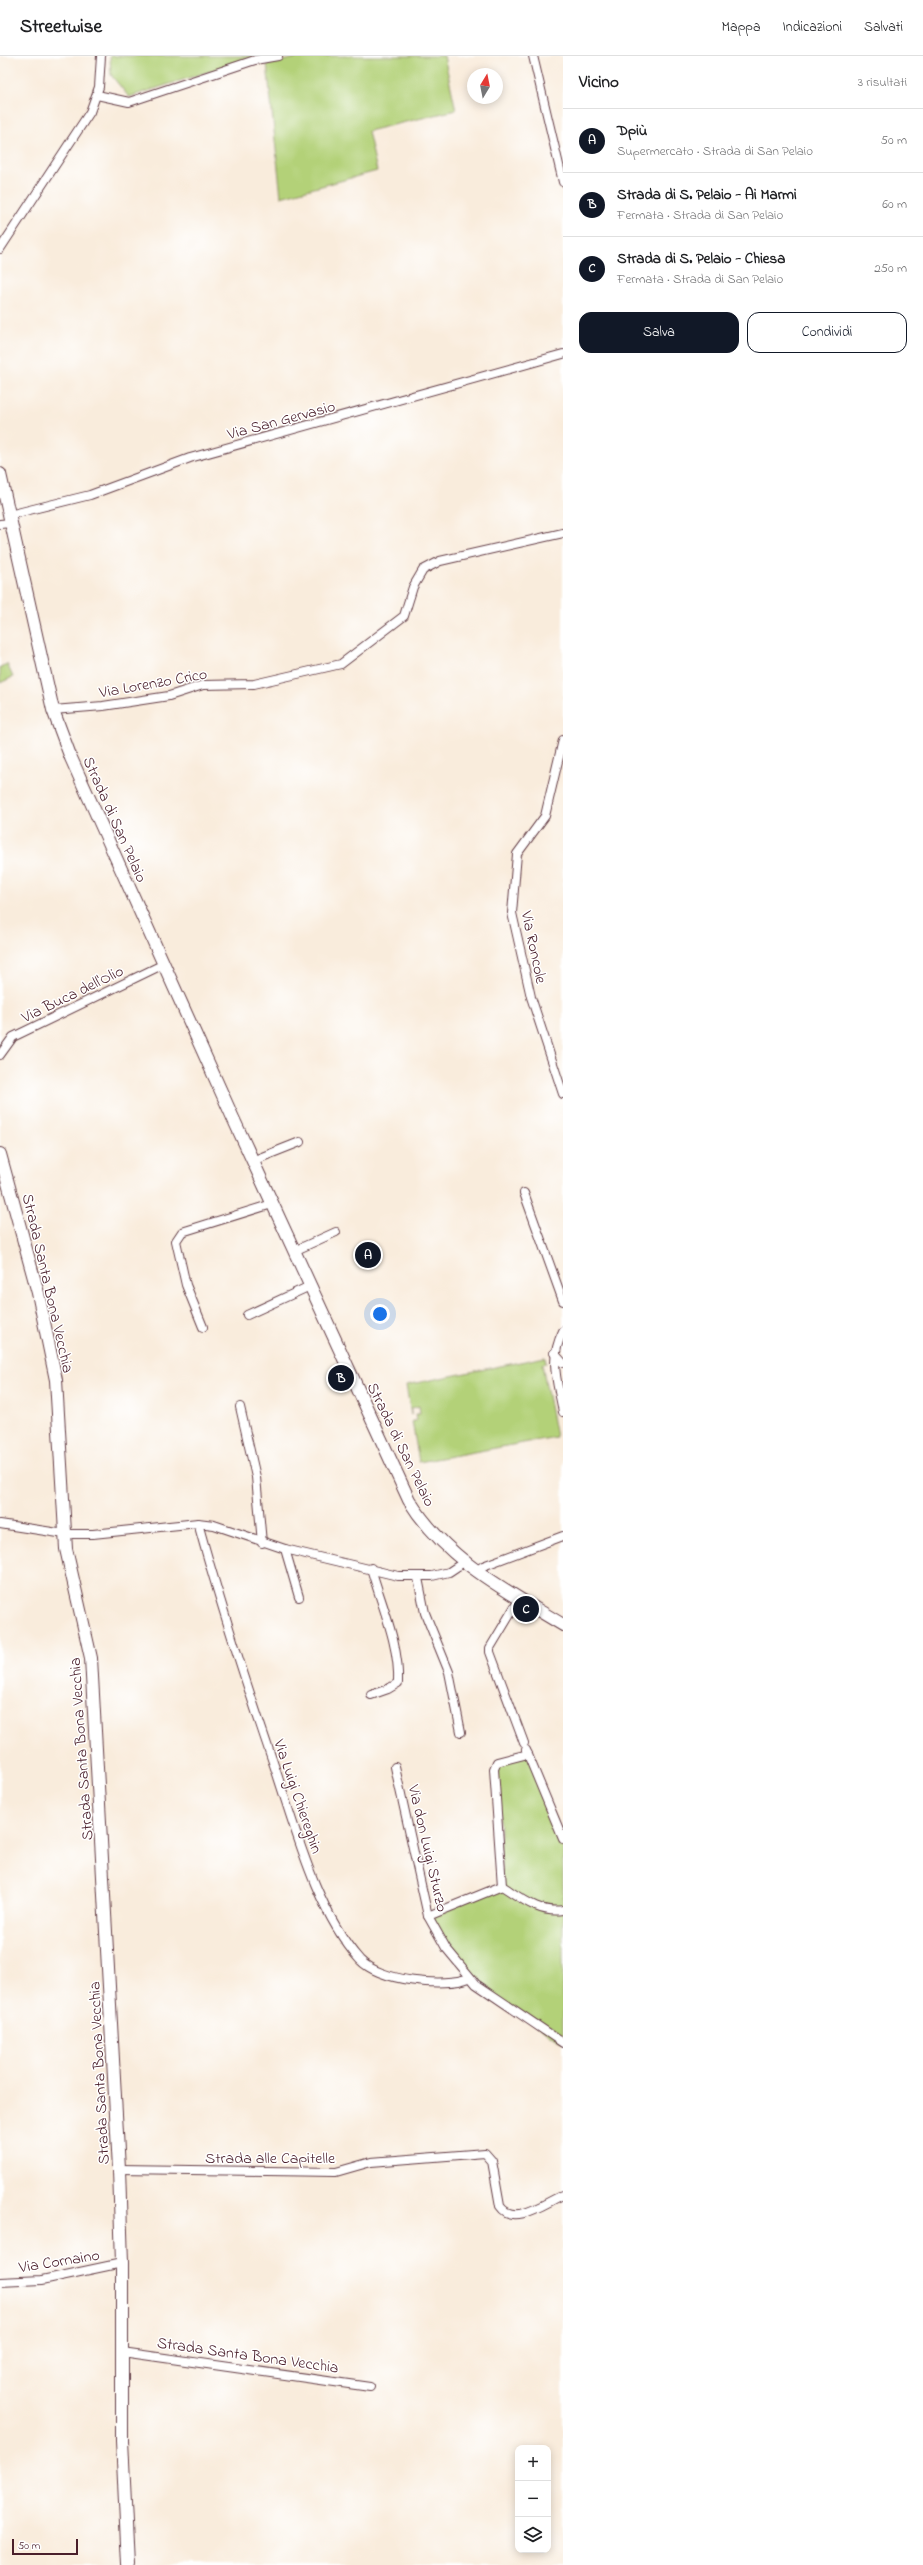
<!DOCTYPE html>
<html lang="it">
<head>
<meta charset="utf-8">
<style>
	:root { --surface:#fff; --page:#f6f6f6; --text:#202124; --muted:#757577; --line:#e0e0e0; --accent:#111827 }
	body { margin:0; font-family:"Indie Flower",sans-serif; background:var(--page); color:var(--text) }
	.controls { position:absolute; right:12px; bottom:12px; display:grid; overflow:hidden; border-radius:8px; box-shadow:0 2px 10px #0003 }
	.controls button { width:36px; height:36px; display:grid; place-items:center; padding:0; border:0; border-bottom:1px solid var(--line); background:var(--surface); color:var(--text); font:20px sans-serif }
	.compass { position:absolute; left:467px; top:12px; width:36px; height:36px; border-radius:50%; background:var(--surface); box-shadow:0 2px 10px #0003; rotate:10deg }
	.scale { position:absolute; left:12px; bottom:10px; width:66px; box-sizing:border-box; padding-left:4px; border:2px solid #4a1f2b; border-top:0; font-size:11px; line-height:14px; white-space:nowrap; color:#4a1f2b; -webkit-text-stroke:3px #fff; paint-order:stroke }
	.you { position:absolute; left:380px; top:1258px; width:14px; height:14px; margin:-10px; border:3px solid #fff; border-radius:50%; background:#1a73e8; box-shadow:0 0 0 6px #1a73e833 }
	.badge { display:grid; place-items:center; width:26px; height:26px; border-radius:50%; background:var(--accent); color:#fff; font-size:13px; font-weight:700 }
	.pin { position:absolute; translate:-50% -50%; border:2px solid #fff; box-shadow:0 1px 4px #0006 }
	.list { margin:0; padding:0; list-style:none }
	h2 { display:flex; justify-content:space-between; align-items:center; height:52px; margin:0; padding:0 16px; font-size:17px }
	h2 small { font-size:13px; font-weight:400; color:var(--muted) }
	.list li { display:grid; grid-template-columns:26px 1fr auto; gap:12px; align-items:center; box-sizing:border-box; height:64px; padding:0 16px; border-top:1px solid var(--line) }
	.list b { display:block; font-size:15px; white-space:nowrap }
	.list p { margin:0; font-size:13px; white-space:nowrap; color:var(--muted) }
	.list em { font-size:13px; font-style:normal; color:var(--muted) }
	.actions { display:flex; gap:8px; padding:12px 16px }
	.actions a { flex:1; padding:9px 0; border:1px solid var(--accent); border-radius:12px; text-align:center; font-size:14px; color:var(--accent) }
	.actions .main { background:var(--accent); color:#fff }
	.icon { flex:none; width:22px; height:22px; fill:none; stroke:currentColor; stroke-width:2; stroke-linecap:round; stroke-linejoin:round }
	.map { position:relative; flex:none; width:563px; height:2509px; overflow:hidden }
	header { display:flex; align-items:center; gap:24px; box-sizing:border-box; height:56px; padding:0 20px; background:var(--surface); border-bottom:1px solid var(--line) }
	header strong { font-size:19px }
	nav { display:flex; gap:22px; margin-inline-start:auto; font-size:14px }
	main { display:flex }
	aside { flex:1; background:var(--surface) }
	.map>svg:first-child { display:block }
	.green { fill:#b3d178; stroke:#7e7852 }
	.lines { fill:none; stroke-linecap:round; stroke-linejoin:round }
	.street-casing { stroke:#643e46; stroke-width:10 }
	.secondary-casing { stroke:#643e46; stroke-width:14 }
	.street { stroke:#fff; stroke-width:8 }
	.secondary { stroke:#fff; stroke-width:12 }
	.labels { text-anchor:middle; stroke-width:3; stroke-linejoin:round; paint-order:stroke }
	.street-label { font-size:16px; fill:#4a1f2b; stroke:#fff }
</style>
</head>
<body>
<header>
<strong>Streetwise</strong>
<nav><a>Mappa</a><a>Indicazioni</a><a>Salvati</a></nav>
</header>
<main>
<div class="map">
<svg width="563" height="2509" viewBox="0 0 563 2509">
	<rect width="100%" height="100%" fill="#fff"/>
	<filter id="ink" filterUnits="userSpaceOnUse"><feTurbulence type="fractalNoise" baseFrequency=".025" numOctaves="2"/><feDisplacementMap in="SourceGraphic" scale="8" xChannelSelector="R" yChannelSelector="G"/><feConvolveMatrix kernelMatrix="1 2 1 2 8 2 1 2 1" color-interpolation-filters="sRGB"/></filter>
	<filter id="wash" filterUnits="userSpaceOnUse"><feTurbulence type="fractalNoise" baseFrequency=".012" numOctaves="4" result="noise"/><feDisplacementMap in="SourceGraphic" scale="16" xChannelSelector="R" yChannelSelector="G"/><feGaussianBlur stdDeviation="0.9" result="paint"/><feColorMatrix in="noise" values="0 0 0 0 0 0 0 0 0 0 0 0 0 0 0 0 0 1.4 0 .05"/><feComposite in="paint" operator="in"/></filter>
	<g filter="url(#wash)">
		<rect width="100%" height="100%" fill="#f9ecdc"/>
		<g class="green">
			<path d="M110,0h148l-129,41 -18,-22z"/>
			<path d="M306,0h138l12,54 -88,21 9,40 -96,26 -14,-133z"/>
			<path d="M7,608l6,13 -13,6v-16z"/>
			<path d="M545,1301l1,6 -4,1 14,73 -137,25 -7,-41h4l-1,-7h5l-1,-8 -7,2 -1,7 -5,-30z"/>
			<path d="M528,1698l35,85v204l-87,-59 -48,-68 74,-30 -5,-124z"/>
		</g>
	</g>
	<g filter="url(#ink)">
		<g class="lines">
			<defs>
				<g id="street">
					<path d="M533,0l30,126"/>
					<path d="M97,39l32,7 126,-42 23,-4"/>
					<path d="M0,193l90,-137 9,-25 2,-31"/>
					<path d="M9,459l81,-20 100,-37 373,-104"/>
					<path d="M0,468l11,-1"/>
					<path d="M53,654l50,-4 66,-10 34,-11 51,-1 87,-20 63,-48 9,-29 10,-17 17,-9 123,-28"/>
					<path d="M563,684l-18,76 -28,38 -5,59 19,84 32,97"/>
					<path d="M0,999l13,-18 151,-73"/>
					<path d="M252,1105l48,-19"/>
					<path d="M524,1137l39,108"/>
					<path d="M294,1195l42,-19"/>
					<path d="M247,1259l63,-29"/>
					<path d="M203,1271l-17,-42 -10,-44 6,-9 90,-28"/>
					<path d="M563,1275c-15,30 -5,51 0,81"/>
					<path d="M554,1297l9,10"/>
					<path d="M240,1351l16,70 6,66"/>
					<path d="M198,1467c23,84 50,166 78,248 20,60 41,141 84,189 20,21 84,28 109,18"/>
					<path d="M0,1468l65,10h28l105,-11 16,2 71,24 113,27h34l17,-4 15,-10"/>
					<path d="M285,1493l14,48"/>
					<path d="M371,1512c10,36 29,77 27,115l-10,6 -17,6"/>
					<path d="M476,1515l7,-5 80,-30"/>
					<path d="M418,1522l7,35 24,59 12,60"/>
					<path d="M520,1542l-30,50v4l34,91"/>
					<path d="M526,1694l37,89"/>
					<path d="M395,1711l33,149 18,32 30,36 87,59"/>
					<path d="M502,1830l-8,-117 3,-7 31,-8"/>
					<path d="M428,1860l74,-30c19,12 38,28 61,24"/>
					<path d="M119,2113l217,3 35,-10 114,-9 7,8 8,45c14,21 46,-4 63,-11"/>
					<path d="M0,2226l42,-2 80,-17"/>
					<path d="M122,2296l248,35"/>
				</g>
				<g id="secondary">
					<path d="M0,418l53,236 18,48 162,360 176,382c37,60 95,89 154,125"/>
					<path d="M0,1098l38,139 18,87 10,169 25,109 28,511 3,94v177l6,125"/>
				</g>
			</defs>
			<use href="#street" class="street-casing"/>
			<use href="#secondary" class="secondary-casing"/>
			<use href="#street" class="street"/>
			<use href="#secondary" class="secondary"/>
		</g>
	</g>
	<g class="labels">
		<g class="street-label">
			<text transform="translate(281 363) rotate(-15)" y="6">Via San Gervasio</text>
			<text transform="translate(153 626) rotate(-10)" y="6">Via Lorenzo Crico</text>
			<text transform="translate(116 763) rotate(66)" y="6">Strada di San Pelaio</text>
			<text transform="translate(535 891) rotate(78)" y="6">Via Roncole</text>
			<text transform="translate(72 937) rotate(-26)" y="6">Via Buca dell'Olio</text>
			<text transform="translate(49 1227) rotate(77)" y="6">Strada Santa Bona Vecchia</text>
			<text transform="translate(402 1388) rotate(64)" y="6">Strada di San Pelaio</text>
			<text transform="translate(80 1693) rotate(-94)" y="6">Strada Santa Bona Vecchia</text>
			<text transform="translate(299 1740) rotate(71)" y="6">Via Luigi Chiereghin</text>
			<text transform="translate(429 1792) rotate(77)" y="6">Via don Luigi Sturzo</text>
			<text transform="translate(98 2017) rotate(-93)" y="6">Strada Santa Bona Vecchia</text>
			<text x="270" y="2107">Strada alle Capitelle</text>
			<text transform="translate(59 2204) rotate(-9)" y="6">Via Cornaino</text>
			<text transform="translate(248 2298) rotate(8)" y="6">Strada Santa Bona Vecchia</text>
		</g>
	</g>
</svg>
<div class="controls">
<button>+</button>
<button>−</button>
<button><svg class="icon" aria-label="layers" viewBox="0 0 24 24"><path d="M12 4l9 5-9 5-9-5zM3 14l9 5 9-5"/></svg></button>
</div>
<svg class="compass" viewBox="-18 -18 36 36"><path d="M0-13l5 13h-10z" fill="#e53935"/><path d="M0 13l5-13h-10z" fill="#757577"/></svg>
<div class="scale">50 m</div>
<div class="you"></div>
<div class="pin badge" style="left:368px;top:1199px">A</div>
<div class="pin badge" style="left:341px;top:1322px">B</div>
<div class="pin badge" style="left:526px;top:1553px">C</div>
</div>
<aside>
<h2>Vicino<small>3 risultati</small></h2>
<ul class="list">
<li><span class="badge">A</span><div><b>Dpiù</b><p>Supermercato · Strada di San Pelaio</p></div><em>50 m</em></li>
<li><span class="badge">B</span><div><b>Strada di S. Pelaio - Ai Marmi</b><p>Fermata · Strada di San Pelaio</p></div><em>60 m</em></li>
<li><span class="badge">C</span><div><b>Strada di S. Pelaio - Chiesa</b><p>Fermata · Strada di San Pelaio</p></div><em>250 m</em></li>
</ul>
<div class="actions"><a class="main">Salva</a><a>Condividi</a></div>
</aside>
</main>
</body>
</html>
